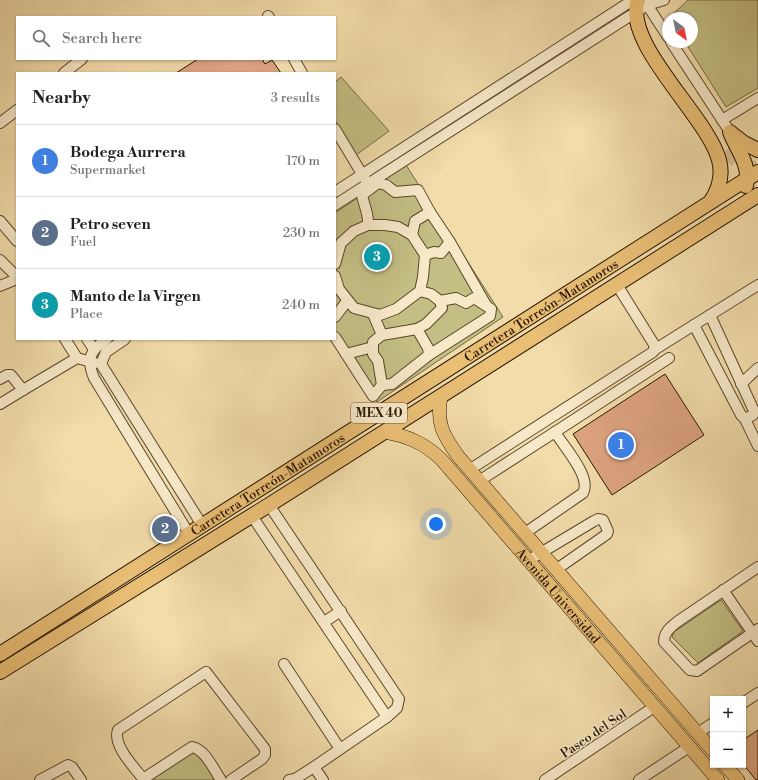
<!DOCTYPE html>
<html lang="en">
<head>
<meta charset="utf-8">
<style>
	:root { --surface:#fff; --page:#f2f2f2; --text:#222; --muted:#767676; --line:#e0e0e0; --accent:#8f2418 }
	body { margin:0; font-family:"Libre Bodoni",serif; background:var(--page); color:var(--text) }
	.controls { position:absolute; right:12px; bottom:12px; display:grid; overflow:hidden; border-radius:0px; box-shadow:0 1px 3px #0004 }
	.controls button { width:36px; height:36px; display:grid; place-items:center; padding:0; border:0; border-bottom:1px solid var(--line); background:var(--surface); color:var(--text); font:20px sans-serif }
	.compass { position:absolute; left:662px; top:12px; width:36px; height:36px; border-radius:50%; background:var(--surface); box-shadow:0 1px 3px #0004; rotate:147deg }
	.you { position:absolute; left:436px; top:524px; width:14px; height:14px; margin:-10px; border:3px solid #fff; border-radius:50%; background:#1a73e8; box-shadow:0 0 0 6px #1a73e833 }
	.badge { display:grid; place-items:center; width:26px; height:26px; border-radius:50%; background:var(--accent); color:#fff; font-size:13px; font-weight:700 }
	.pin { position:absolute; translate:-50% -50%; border:2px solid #fff; box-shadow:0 1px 4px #0006 }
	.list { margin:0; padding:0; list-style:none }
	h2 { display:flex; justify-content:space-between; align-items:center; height:52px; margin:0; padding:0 16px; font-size:17px }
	h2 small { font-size:13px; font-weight:400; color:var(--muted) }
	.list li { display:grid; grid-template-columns:26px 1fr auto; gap:12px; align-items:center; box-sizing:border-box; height:72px; padding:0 16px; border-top:1px solid var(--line) }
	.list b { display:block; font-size:15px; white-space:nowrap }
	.list p { margin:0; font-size:13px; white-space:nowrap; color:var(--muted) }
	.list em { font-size:13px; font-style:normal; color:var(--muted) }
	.icon { flex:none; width:22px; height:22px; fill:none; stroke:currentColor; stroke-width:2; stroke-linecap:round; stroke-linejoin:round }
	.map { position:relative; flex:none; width:758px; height:780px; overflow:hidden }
	.search { position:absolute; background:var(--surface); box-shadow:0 1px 3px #0004; left:16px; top:16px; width:320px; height:44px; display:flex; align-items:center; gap:10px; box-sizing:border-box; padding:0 14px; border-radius:0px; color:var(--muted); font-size:15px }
	.panel { position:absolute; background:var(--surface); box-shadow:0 1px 3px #0004; left:16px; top:72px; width:320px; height:268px; border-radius:0px }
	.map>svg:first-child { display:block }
	.green { fill:#c3be83; stroke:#746a42 }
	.building { fill:#dda381; stroke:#261501 }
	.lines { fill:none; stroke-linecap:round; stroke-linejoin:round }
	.highway-tunnel { stroke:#d3be91; stroke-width:14; stroke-dasharray:14 7; stroke-linecap:butt }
	.minor-casing { stroke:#59472b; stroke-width:12 }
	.major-casing { stroke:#261501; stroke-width:14 }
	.highway-casing { stroke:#261501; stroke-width:16 }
	.minor { stroke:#f7e8c8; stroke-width:10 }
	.major { stroke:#e9be75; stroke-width:13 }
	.highway { stroke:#e9be75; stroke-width:14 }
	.labels { text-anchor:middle; stroke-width:3; stroke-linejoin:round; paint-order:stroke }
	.shield { fill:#f7e8c8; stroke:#65543d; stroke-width:1 }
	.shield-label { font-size:12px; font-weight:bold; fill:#261501 }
	.street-label { font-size:13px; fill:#261501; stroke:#f7e8c8 }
</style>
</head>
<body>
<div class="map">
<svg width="758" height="780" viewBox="0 0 758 780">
	<rect width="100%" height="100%" fill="#f2dcaa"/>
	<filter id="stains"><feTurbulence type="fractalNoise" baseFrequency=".005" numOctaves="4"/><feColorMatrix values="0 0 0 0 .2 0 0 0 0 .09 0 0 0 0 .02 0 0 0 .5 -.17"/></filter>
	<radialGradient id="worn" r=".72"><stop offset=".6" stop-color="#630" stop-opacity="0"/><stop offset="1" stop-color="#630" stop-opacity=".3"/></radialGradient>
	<g class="green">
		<path d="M688,0h70v88l-32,19 -41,-65h7v-24l-22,-1z"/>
		<path d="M341,77l48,54 -33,24 -21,-35v-38z"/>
		<path d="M406,165l97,152 -126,85 -42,-65v-124z"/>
		<path d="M721,600l22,31 -45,32 -26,-26 2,-5z"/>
		<path d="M195,748l24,32h-73z"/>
	</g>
	<g class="building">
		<path d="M198,59h64l3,5 7,-4 9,13h-105z"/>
		<path d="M665,374l39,61 -92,60 -39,-61z"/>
		<path d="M758,730v50h-2l-13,-16v-24z"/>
	</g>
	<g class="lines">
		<path class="highway-tunnel" d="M726,151l13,12 15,5"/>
		<defs>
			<g id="minor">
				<path d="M644,0l24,37"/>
				<path d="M268,16l1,1"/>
				<path d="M671,42l59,90"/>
				<path d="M294,59l8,14"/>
				<path d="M64,73l18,-14"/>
				<path d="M722,120l36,-22"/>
				<path d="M0,123l17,-13"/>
				<path d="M335,129l30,50"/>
				<path d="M335,192l298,-192"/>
				<path d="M335,205l312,-200 17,-5"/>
				<path d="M0,221l17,20"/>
				<path d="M368,225c1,-11 -4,-19 -6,-30l16,-12 8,2 9,7 23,-2 12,22"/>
				<path d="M412,235l3,-14 15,-9 20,30"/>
				<path d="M425,255l9,-3 7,1 9,-11 36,63"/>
				<path d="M0,260l17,17"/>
				<path d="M335,264l6,-21 13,-12 14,-6h17l13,2 14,8 13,20 -2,22 -3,14 -24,18 -16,6 -26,-7 -15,-19 -4,-13"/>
				<path d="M0,286l17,-7"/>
				<path d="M420,291l11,3 9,7 16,-3 10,5 8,-5 17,11 -1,7 -61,39 -1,-7 -11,-19 9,-5 16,-16 -2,-7"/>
				<path d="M373,314l9,21"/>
				<path d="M335,317l12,-16"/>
				<path d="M694,325l47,90 4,4 8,-4 1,-4 -44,-96"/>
				<path d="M417,329l-35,6 -9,7v12l5,7 4,24 10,-1 37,-29"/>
				<path d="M335,337l11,17"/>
				<path d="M65,339l12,19"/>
				<path d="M87,339l6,9"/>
				<path d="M107,339c-17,11 -21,20 -13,39l95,156"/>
				<path d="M125,339l-19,13 -5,12 101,161"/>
				<path d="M373,347l-27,7 27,42 9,-11"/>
				<path d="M654,350l104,-65"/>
				<path d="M0,379l7,-4h4l12,15 54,-32 18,5"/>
				<path d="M741,384l17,-16"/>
				<path d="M0,404l23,-14"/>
				<path d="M745,419l13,27"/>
				<path d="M555,432l114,-74"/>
				<path d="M469,470l184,-118 2,-6 -38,-61"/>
				<path d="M479,481l76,-49c9,15 37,45 28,61l-58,40"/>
				<path d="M269,505l130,194 -2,9 -10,9 -73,50 -19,12 -6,1"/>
				<path d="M252,516l135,201"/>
				<path d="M529,560l65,-39 4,-2 5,1 5,11 -1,3 -50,35"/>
				<path d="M758,567l-81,55c-7,6 -13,10 -13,20l26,28 7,1 61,-42"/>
				<path d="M723,590l35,51"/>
				<path d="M324,622l17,-11"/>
				<path d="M284,664l56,85"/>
				<path d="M743,703l15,-10"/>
				<path d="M698,733l15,-10"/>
				<path d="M314,767l9,13"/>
				<path d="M143,779l49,-32c13,2 22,23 29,33"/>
				<path d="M40,780l28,-15 4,2 9,13"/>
				<path d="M144,780c-9,-12 -32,-35 -26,-50l88,-58 59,77v6l-3,4 -31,21"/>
				<path d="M545,780l109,-73"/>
				<path d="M639,780l50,-33"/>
			</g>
			<g id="major">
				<path d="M441,397c-5,26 2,38 17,59l255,295"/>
				<path id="s1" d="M385,432c22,4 39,11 56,27l277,321"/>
				<path d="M725,765l13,15"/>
			</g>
			<g id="highway">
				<path d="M638,0c-16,43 70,117 81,160 4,15 0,29 -8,41"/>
				<path d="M730,132c7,18 21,33 16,54"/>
				<path d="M731,133l13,10 14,7"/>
				<path id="s2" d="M0,654l758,-482"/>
				<path d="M0,672l269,-167 489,-310"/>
			</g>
		</defs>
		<use href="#minor" class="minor-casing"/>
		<use href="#major" class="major-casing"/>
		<use href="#highway" class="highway-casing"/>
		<use href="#minor" class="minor"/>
		<use href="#major" class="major"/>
		<use href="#highway" class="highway"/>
	</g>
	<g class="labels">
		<rect class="shield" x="351" y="403" width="56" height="20" rx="3"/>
		<g class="shield-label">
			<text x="379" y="417">MEX 40</text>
		</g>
		<g class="street-label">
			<text dy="5" stroke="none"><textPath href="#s2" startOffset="641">Carretera Torreón-Matamoros</textPath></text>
			<text dy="5" stroke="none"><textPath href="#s2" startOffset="317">Carretera Torreón-Matamoros</textPath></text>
			<text dy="5" stroke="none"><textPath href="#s1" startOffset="243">Avenida Universidad</textPath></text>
			<text transform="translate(593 733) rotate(-34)" y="5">Paseo del Sol</text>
		</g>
	</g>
	<rect width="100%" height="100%" filter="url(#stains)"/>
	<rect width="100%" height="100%" fill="url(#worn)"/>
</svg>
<div class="controls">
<button>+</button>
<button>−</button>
</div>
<svg class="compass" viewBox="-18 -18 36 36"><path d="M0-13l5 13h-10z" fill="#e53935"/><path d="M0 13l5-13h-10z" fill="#767676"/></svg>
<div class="you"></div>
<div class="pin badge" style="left:621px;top:445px;background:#3f7fe0">1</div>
<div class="pin badge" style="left:165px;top:529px;background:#5c6f8a">2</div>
<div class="pin badge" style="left:377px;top:257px;background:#0f9aa8">3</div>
<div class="search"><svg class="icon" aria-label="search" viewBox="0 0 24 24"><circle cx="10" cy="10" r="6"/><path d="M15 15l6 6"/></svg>Search here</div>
<section class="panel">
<h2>Nearby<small>3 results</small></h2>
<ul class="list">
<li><span class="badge" style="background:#3f7fe0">1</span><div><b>Bodega Aurrera</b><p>Supermarket</p></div><em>170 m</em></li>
<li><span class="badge" style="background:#5c6f8a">2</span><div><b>Petro seven</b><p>Fuel</p></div><em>230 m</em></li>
<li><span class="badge" style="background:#0f9aa8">3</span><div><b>Manto de la Virgen</b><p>Place</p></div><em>240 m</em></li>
</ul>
</section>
</div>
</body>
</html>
